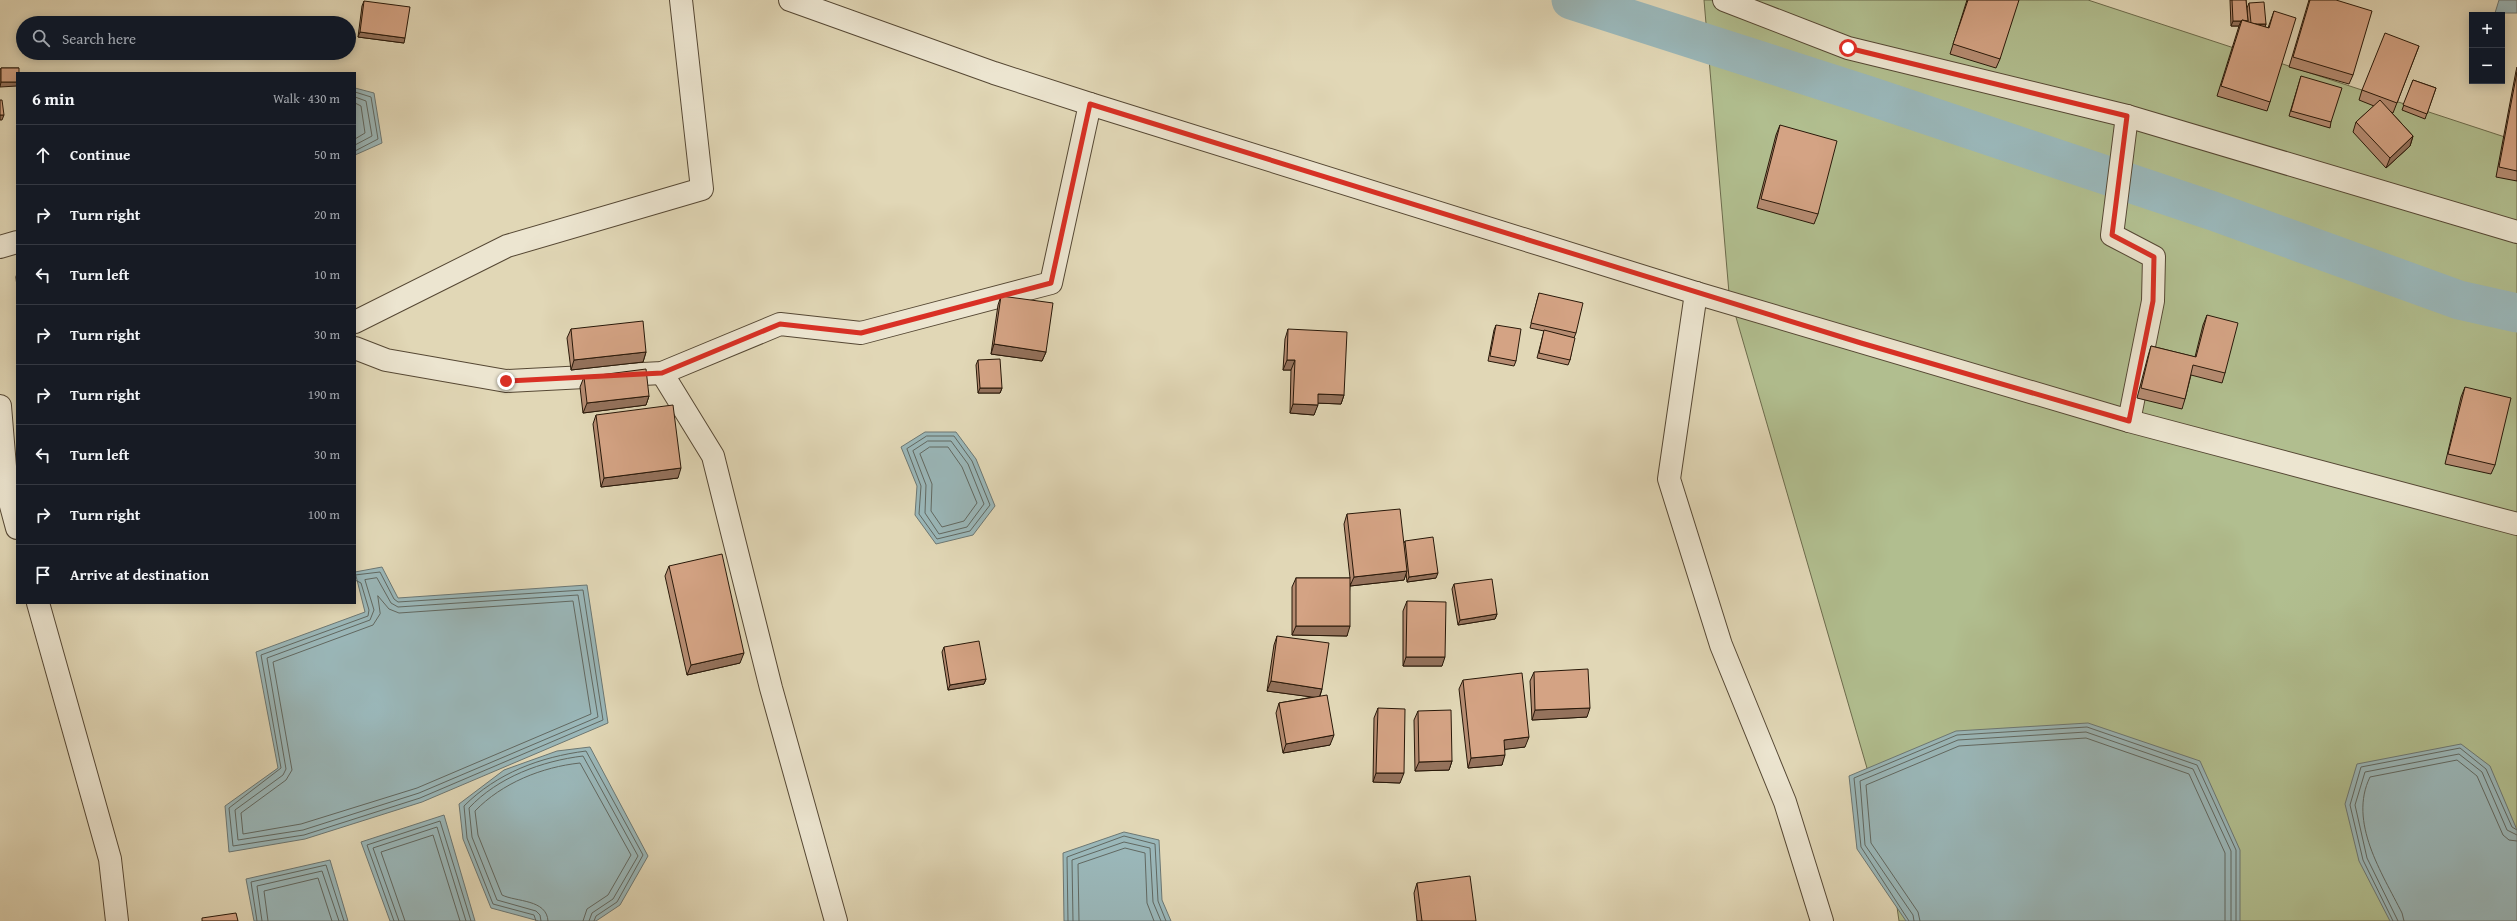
<!DOCTYPE html>
<html lang="en">
<head>
<meta charset="utf-8">
<style>
	:root { --surface:#171b24; --page:#242831; --text:#f1f3f6; --muted:#9ea1a6; --line:#363941 }
	body { margin:0; font-family:"Gentium Book Plus",serif; background:var(--page); color:var(--text) }
	.controls { position:absolute; right:12px; top:12px; display:grid; overflow:hidden; border-radius:0px; box-shadow:0 2px 10px #0003 }
	.controls button { width:36px; height:36px; display:grid; place-items:center; padding:0; border:0; border-bottom:1px solid var(--line); background:var(--surface); color:var(--text); font:20px sans-serif }
	.stop { position:absolute; width:12px; height:12px; margin:-9px; border:3px solid #d93025; border-radius:50%; background:#fff }
	.stop.end { background:#d93025; border-color:#fff; box-shadow:0 1px 4px #0008 }
	.list { margin:0; padding:0; list-style:none }
	h2 { display:flex; justify-content:space-between; align-items:center; height:52px; margin:0; padding:0 16px; font-size:17px }
	h2 small { font-size:13px; font-weight:400; color:var(--muted) }
	.list li { display:grid; grid-template-columns:26px 1fr auto; gap:12px; align-items:center; box-sizing:border-box; height:60px; padding:0 16px; border-top:1px solid var(--line) }
	.list b { display:block; font-size:15px; white-space:nowrap }
	.list em { font-size:13px; font-style:normal; color:var(--muted) }
	.icon { flex:none; width:22px; height:22px; fill:none; stroke:currentColor; stroke-width:2; stroke-linecap:round; stroke-linejoin:round }
	.map { position:relative; flex:none; width:2517px; height:921px; overflow:hidden }
	.search { position:absolute; background:var(--surface); box-shadow:0 2px 10px #0003; left:16px; top:16px; width:340px; height:44px; display:flex; align-items:center; gap:10px; box-sizing:border-box; padding:0 14px; border-radius:22px; color:var(--muted); font-size:15px }
	.panel { position:absolute; background:var(--surface); box-shadow:0 2px 10px #0003; left:16px; top:72px; width:340px; height:532px; border-radius:0px }
	.map>svg:first-child { display:block }
	.green { fill:#b1be8f; stroke:#6c6b4c }
	.water { fill:#9ab7b9; stroke:#6c7773 }
	.lines { fill:none; stroke-linecap:round; stroke-linejoin:round }
	.shore { stroke:#616861; stroke-width:1 }
	.canal { stroke:#9ab7b9; stroke-width:39 }
	.minor-casing { stroke:#564834; stroke-width:24 }
	.minor { stroke:#ece5d0; stroke-width:22 }
	.wall { fill:#b68c72; stroke:#281809 }
	.shaded-wall { fill:#94725c; stroke:#281809 }
	.building { fill:#d4a384; stroke:#281809 }
	.route { stroke:#d93025; stroke-width:5 }
</style>
</head>
<body>
<div class="map">
<svg width="2517" height="921" viewBox="0 0 2517 921">
	<rect width="100%" height="100%" fill="#e1d7b6"/>
	<filter id="stains"><feTurbulence type="fractalNoise" baseFrequency=".005" numOctaves="4"/><feColorMatrix values="0 0 0 0 .2 0 0 0 0 .09 0 0 0 0 .02 0 0 0 .5 -.17"/></filter>
	<radialGradient id="worn" r=".72"><stop offset=".6" stop-color="#630" stop-opacity="0"/><stop offset="1" stop-color="#630" stop-opacity=".3"/></radialGradient>
	<path class="green" d="M1704,0h384l429,141v780h-618l-12,-84 -158,-544z"/>
	<g class="water">
		<path d="M2499,0h18v13h-22z"/>
		<path d="M355,88l19,5 8,50 -27,12z"/>
		<path d="M925,432h31l20,27 19,47 -22,29 -37,9 -21,-29 2,-29 -16,-39z"/>
		<path d="M382,567l16,31 189,-13 21,138 -186,79 -117,37 -76,13 -4,-46 53,-38 -22,-116 109,-40 -10,-40z"/>
		<path d="M2088,723l112,38 40,89v71h-334l-49,-72 -8,-73 107,-45z"/>
		<path d="M2461,744l29,22 27,64v91h-127l-31,-60 -14,-57 12,-40z"/>
		<path d="M590,747l58,109 -28,49 -24,16h-57l-48,-13 -28,-69 -4,-35 45,-34 53,-19z"/>
		<path d="M444,815l31,106h-85l-29,-79z"/>
		<path d="M1124,832l35,8 3,60 9,21h-107l-1,-68z"/>
		<path d="M330,860l18,61h-94l-8,-42z"/>
	</g>
	<g class="lines">
		<g class="shore">
			<path d="M355,92l16,5 7,42 -23,12"/>
			<path d="M355,97l11,4 6,35 -17,9"/>
			<path d="M355,103l6,3 4,27 -10,6"/>
			<path d="M927,436h27l18,25 18,44 -20,26 -33,8 -18,-25 2,-28 -14,-37z"/>
			<path d="M928,441h23l17,23 16,40 -17,23 -28,7 -14,-21 1,-28 -13,-34z"/>
			<path d="M930,447h18l14,20 15,36 -13,18 -22,6 -11,-16 1,-27 -12,-30z"/>
			<path d="M355,575l25,-3 14,27 4,3 185,-12 20,130 -183,78 -116,37 -71,11 -4,-38 52,-40 -20,-113 107,-39 1,-6 -8,-27 -6,-3"/>
			<path d="M377,578l14,25 7,4 180,-12 20,122 -179,76 -116,37 -65,10 -3,-30 48,-35 3,-6 -19,-111 103,-38 4,-10 -9,-30z"/>
			<path d="M378,596l11,13 10,4 174,-12 18,113 -174,74 -116,36 -58,10 -2,-21 45,-33 6,-10 -19,-108 100,-37 7,-11z"/>
			<path d="M257,921l-6,-39 75,-17 18,56"/>
			<path d="M262,921l-5,-35 65,-15 17,50"/>
			<path d="M268,921l-4,-30 54,-13 14,43"/>
			<path d="M394,921l-27,-76 73,-24 31,100"/>
			<path d="M399,921l-26,-73 64,-21 29,94"/>
			<path d="M405,921l-24,-69 52,-17 27,86"/>
			<path d="M536,921l-2,-6 -41,-11 -26,-66 -3,-32c33,-33 76,-49 122,-55l57,104 -26,47 -21,14 -2,5"/>
			<path d="M541,921l-1,-6 -4,-4 -39,-11 -25,-63 -3,-29c29,-31 73,-47 114,-52l55,100 -25,43 -21,14 -3,8"/>
			<path d="M548,921c-1,-22 -32,-19 -46,-26l-24,-60 -3,-24c27,-28 67,-44 105,-48l51,92 -23,40 -21,14 -4,12"/>
			<path d="M1068,921l-1,-64 57,-21 31,8 3,57 8,20"/>
			<path d="M1073,921l-1,-61 52,-18 26,6 3,54 8,19"/>
			<path d="M1079,921l-1,-57 47,-16 20,5 2,50 7,18"/>
			<path d="M1909,921l-48,-74 -7,-69 103,-43 130,-8 110,38 39,85v71"/>
			<path d="M1914,921l-1,-6 -48,-70 -5,-64 98,-41 128,-8 107,37 38,82v70"/>
			<path d="M1920,921l-2,-9 -47,-69 -5,-58 93,-39 127,-8 103,36 36,79v68"/>
			<path d="M2393,921l-30,-61 -13,-55 11,-38 99,-19 26,21 26,58 5,3"/>
			<path d="M2398,921l-31,-63 -12,-53 10,-33 94,-18 23,18 25,58 10,5"/>
			<path d="M2404,921l-2,-8c-20,-40 -54,-91 -32,-136l87,-17 20,16 26,59 6,5 8,1"/>
		</g>
		<path class="canal" d="M1571,0l299,96 343,115 246,89 58,13"/>
		<defs>
			<g id="minor">
				<path d="M790,0l204,73 96,31 606,189 433,128 24,-120 1,-44 -42,-22 15,-119"/>
				<path d="M1724,0l124,48 279,68 390,116"/>
				<path d="M0,247l17,-5"/>
				<path d="M1696,293l-27,186 52,166 64,157 37,119"/>
				<path d="M355,322l152,-76 195,-57 -21,-189"/>
				<path d="M355,348l31,12 120,21 156,-8 118,-49 81,9 190,-50 39,-179"/>
				<path d="M662,373l51,83 58,232 65,233"/>
				<path d="M0,406l7,85 10,37"/>
				<path d="M2129,421l388,103"/>
				<path d="M38,603l72,256 7,62"/>
			</g>
		</defs>
		<use href="#minor" class="minor-casing"/>
		<use href="#minor" class="minor"/>
	</g>
	<g class="wall">
		<path d="M1967,0l33,59 -4,9 -46,-14z"/>
		<path d="M2230,0h16l1,22h1l-1,-14 2,-5 17,21 -1,3 3,1 6,-17 -4,91 -3,9 -50,-15 22,-70h-8z"/>
		<path d="M2309,0l44,75 -4,9 -60,-17z"/>
		<path d="M364,1l40,42 -46,-6 4,-31z"/>
		<path d="M2419,46l-26,67 -2,-1 22,24 -3,10 -24,22 -33,-36 3,-10 18,-16 -15,-6 3,-10z"/>
		<path d="M2517,67v114l-21,-4 20,-106z"/>
		<path d="M1,68h18l-19,19v-17z"/>
		<path d="M2301,76l30,46 -1,6 -41,-12z"/>
		<path d="M2413,80l23,8 -11,31 -23,-9z"/>
		<path d="M1780,125l38,89 -4,10 -57,-16 19,-73z"/>
		<path d="M17,273v15l-1,-11z"/>
		<path d="M1539,293l37,40 -2,5 -4,22 -2,5 -31,-7 7,-27 -14,-3z"/>
		<path d="M1001,296l45,56 -4,9 -51,-7 7,-49z"/>
		<path d="M2207,315l18,58 -3,10 -31,-8 -6,24 -3,10 -45,-11 11,-42 3,-10 44,11 8,-32z"/>
		<path d="M1496,325l20,36 -2,5 -26,-5 6,-31z"/>
		<path d="M571,329l75,23 -3,10 -72,8 -4,-32z"/>
		<path d="M1288,329l56,66 -3,9 -23,-1 -4,12 -24,-2 1,-43h-8l2,-31z"/>
		<path d="M978,360l24,28 -2,5h-22l-2,-28z"/>
		<path d="M584,377l65,19 -3,9 -63,8 -3,-26z"/>
		<path d="M2465,387l30,78 -4,9 -46,-10 16,-67z"/>
		<path d="M596,415l82,63 -77,9 -8,-63z"/>
		<path d="M1347,514l57,29 1,-2 31,37 -29,4 -1,-9 -2,7 -54,6v-3l-3,53 -55,-1v-48l4,-9h54l-6,-54z"/>
		<path d="M669,566l71,97 -53,12 -22,-99z"/>
		<path d="M1454,584l43,30 -2,5 -37,6 -6,-36z"/>
		<path d="M1407,601l35,65h-39v-55z"/>
		<path d="M1277,636l45,53 -2,7 10,49 -47,8 -7,-40 3,-10 34,-6 -46,-6 7,-46z"/>
		<path d="M944,647l42,32 -2,5 -36,6 -6,-38z"/>
		<path d="M1534,672l53,45 -55,3 -2,-39z"/>
		<path d="M1463,680l62,67 -20,2 -3,16 -34,3 -9,-79z"/>
		<path d="M1378,708l22,75 -27,-1 1,-64z"/>
		<path d="M1418,711l34,50 -3,9 -34,1 -1,-51z"/>
		<path d="M1417,883l59,38h-59l-3,-28z"/>
	</g>
	<g class="shaded-wall">
		<path d="M2233,21h8l-2,5h-8z"/>
		<path d="M2266,24l-2,5 -13,-4z"/>
		<path d="M360,32l45,6 -1,5 -46,-6z"/>
		<path d="M1,82h16v4l-17,1z"/>
		<path d="M0,115h4l-2,5h-2z"/>
		<path d="M2413,136l-3,10 -24,22 4,-10z"/>
		<path d="M994,344l52,8 -4,9 -51,-7z"/>
		<path d="M646,352l-3,10 -72,8 3,-10z"/>
		<path d="M1287,360h8l-4,10h-8z"/>
		<path d="M980,388h22l-2,5h-22z"/>
		<path d="M1318,394l26,1 -3,9 -26,-1z"/>
		<path d="M649,396l-3,9 -63,8 4,-10z"/>
		<path d="M1293,404l25,1 -4,10 -24,-2z"/>
		<path d="M681,468l-3,10 -77,9 3,-9z"/>
		<path d="M1407,571l-3,9 -54,6 4,-9z"/>
		<path d="M1438,573l-2,5 -29,4 2,-5z"/>
		<path d="M1497,614l-2,5 -37,6 2,-5z"/>
		<path d="M1296,626h54l-3,10 -55,-1z"/>
		<path d="M744,653l-4,10 -53,12 4,-10z"/>
		<path d="M1406,657h39l-3,9h-39z"/>
		<path d="M986,679l-2,5 -36,6 2,-5z"/>
		<path d="M1271,681l51,8 -3,9 -52,-7z"/>
		<path d="M1590,708l-3,9 -55,3 3,-10z"/>
		<path d="M1334,735l-4,10 -47,8 3,-9z"/>
		<path d="M1529,737l-4,10 -25,3 4,-10z"/>
		<path d="M1505,755l-3,10 -34,3 3,-10z"/>
		<path d="M1452,761l-3,9 -34,1 4,-9z"/>
		<path d="M1376,773h28l-4,10 -27,-1z"/>
	</g>
	<g class="building">
		<path d="M1968,0h51l-19,59 -47,-15z"/>
		<path d="M2232,0h14l2,21 -6,-1 -1,1h-8z"/>
		<path d="M2310,0h26l36,11 -19,64 -60,-18z"/>
		<path d="M364,1l46,6 -5,31 -45,-6z"/>
		<path d="M2264,2l2,22h-9l-6,-1 -2,-20z"/>
		<path d="M2274,11l22,7 -26,84 -49,-16 21,-66 27,8z"/>
		<path d="M2385,33l34,13 -22,57 -35,-13z"/>
		<path d="M1,68h18v5h-2v9h-16z"/>
		<path d="M2517,72v99l-18,-4z"/>
		<path d="M2301,76l41,12 -11,34 -40,-11z"/>
		<path d="M2413,80l23,8 -9,26 -24,-9z"/>
		<path d="M0,100h2l2,15h-4z"/>
		<path d="M2380,100l33,36 -23,22 -34,-36z"/>
		<path d="M1780,125l57,16 -19,73 -57,-15z"/>
		<path d="M1539,293l44,10 -7,30 -45,-10z"/>
		<path d="M1001,296l52,7 -7,49 -52,-8z"/>
		<path d="M2207,315l31,8 -13,50 -32,-8 -8,34 -44,-11 10,-42 45,11z"/>
		<path d="M643,321l3,31 -72,8 -3,-31z"/>
		<path d="M1496,325l25,4 -5,32 -26,-5z"/>
		<path d="M1288,329l59,3 -3,63 -26,-1v11l-25,-1 2,-44h-8z"/>
		<path d="M1544,330l31,8 -5,22 -31,-7z"/>
		<path d="M1000,359l2,29h-22l-2,-28z"/>
		<path d="M646,369l3,27 -62,7 -3,-26z"/>
		<path d="M2465,387l46,11 -16,67 -47,-11z"/>
		<path d="M673,405l8,63 -77,10 -8,-63z"/>
		<path d="M1400,509l7,62 -53,6 -7,-63z"/>
		<path d="M1433,537l5,36 -29,4 -4,-36z"/>
		<path d="M722,554l22,99 -53,12 -22,-99z"/>
		<rect x="1296" y="578" width="54" height="48"/>
		<path d="M1492,579l5,35 -37,6 -6,-36z"/>
		<path d="M1407,601l39,1 -1,55h-39z"/>
		<path d="M1277,636l52,7 -7,46 -51,-8z"/>
		<path d="M979,641l7,38 -36,6 -6,-38z"/>
		<path d="M1588,669l2,39 -55,2 -1,-38z"/>
		<path d="M1522,673l7,64 -25,3 1,15 -34,3 -8,-78z"/>
		<path d="M1327,695l7,40 -48,9 -7,-41z"/>
		<path d="M1378,708l27,1 -1,64h-28z"/>
		<path d="M1451,710l1,51 -33,1 -1,-51z"/>
		<path d="M1470,876l6,45h-54l-5,-38z"/>
		<path d="M236,913l2,8h-36v-3z"/>
	</g>
	<g class="lines">
		<path class="route" d="M506,381l156,-8 118,-49 81,9 190,-50 39,-179 771,239 268,78 24,-120 1,-44 -42,-22 15,-119 -279,-68"/>
	</g>
	<rect width="100%" height="100%" filter="url(#stains)"/>
	<rect width="100%" height="100%" fill="url(#worn)"/>
</svg>
<div class="controls">
<button>+</button>
<button>−</button>
</div>
<div class="stop" style="left:1848px;top:48px"></div>
<div class="stop end" style="left:506px;top:381px"></div>
<div class="search"><svg class="icon" aria-label="search" viewBox="0 0 24 24"><circle cx="10" cy="10" r="6"/><path d="M15 15l6 6"/></svg>Search here</div>
<section class="panel">
<h2>6 min<small>Walk · 430 m</small></h2>
<ul class="list">
<li><svg class="icon" aria-label="ahead" viewBox="0 0 24 24"><path d="M12 20V5M6 11l6-6 6 6"/></svg><div><b>Continue</b></div><em>50 m</em></li>
<li><svg class="icon" aria-label="right" viewBox="0 0 24 24"><path d="M7 20v-9h11M14 6l5 5-5 5"/></svg><div><b>Turn right</b></div><em>20 m</em></li>
<li><svg class="icon" aria-label="left" viewBox="0 0 24 24"><path d="M17 20v-9H6M10 6l-5 5 5 5"/></svg><div><b>Turn left</b></div><em>10 m</em></li>
<li><svg class="icon" aria-label="right" viewBox="0 0 24 24"><path d="M7 20v-9h11M14 6l5 5-5 5"/></svg><div><b>Turn right</b></div><em>30 m</em></li>
<li><svg class="icon" aria-label="right" viewBox="0 0 24 24"><path d="M7 20v-9h11M14 6l5 5-5 5"/></svg><div><b>Turn right</b></div><em>190 m</em></li>
<li><svg class="icon" aria-label="left" viewBox="0 0 24 24"><path d="M17 20v-9H6M10 6l-5 5 5 5"/></svg><div><b>Turn left</b></div><em>30 m</em></li>
<li><svg class="icon" aria-label="right" viewBox="0 0 24 24"><path d="M7 20v-9h11M14 6l5 5-5 5"/></svg><div><b>Turn right</b></div><em>100 m</em></li>
<li><svg class="icon" aria-label="arrive" viewBox="0 0 24 24"><path d="M6 21V4h12l-3 4 3 4H6"/></svg><div><b>Arrive at destination</b></div></li>
</ul>
</section>
</div>
</body>
</html>
